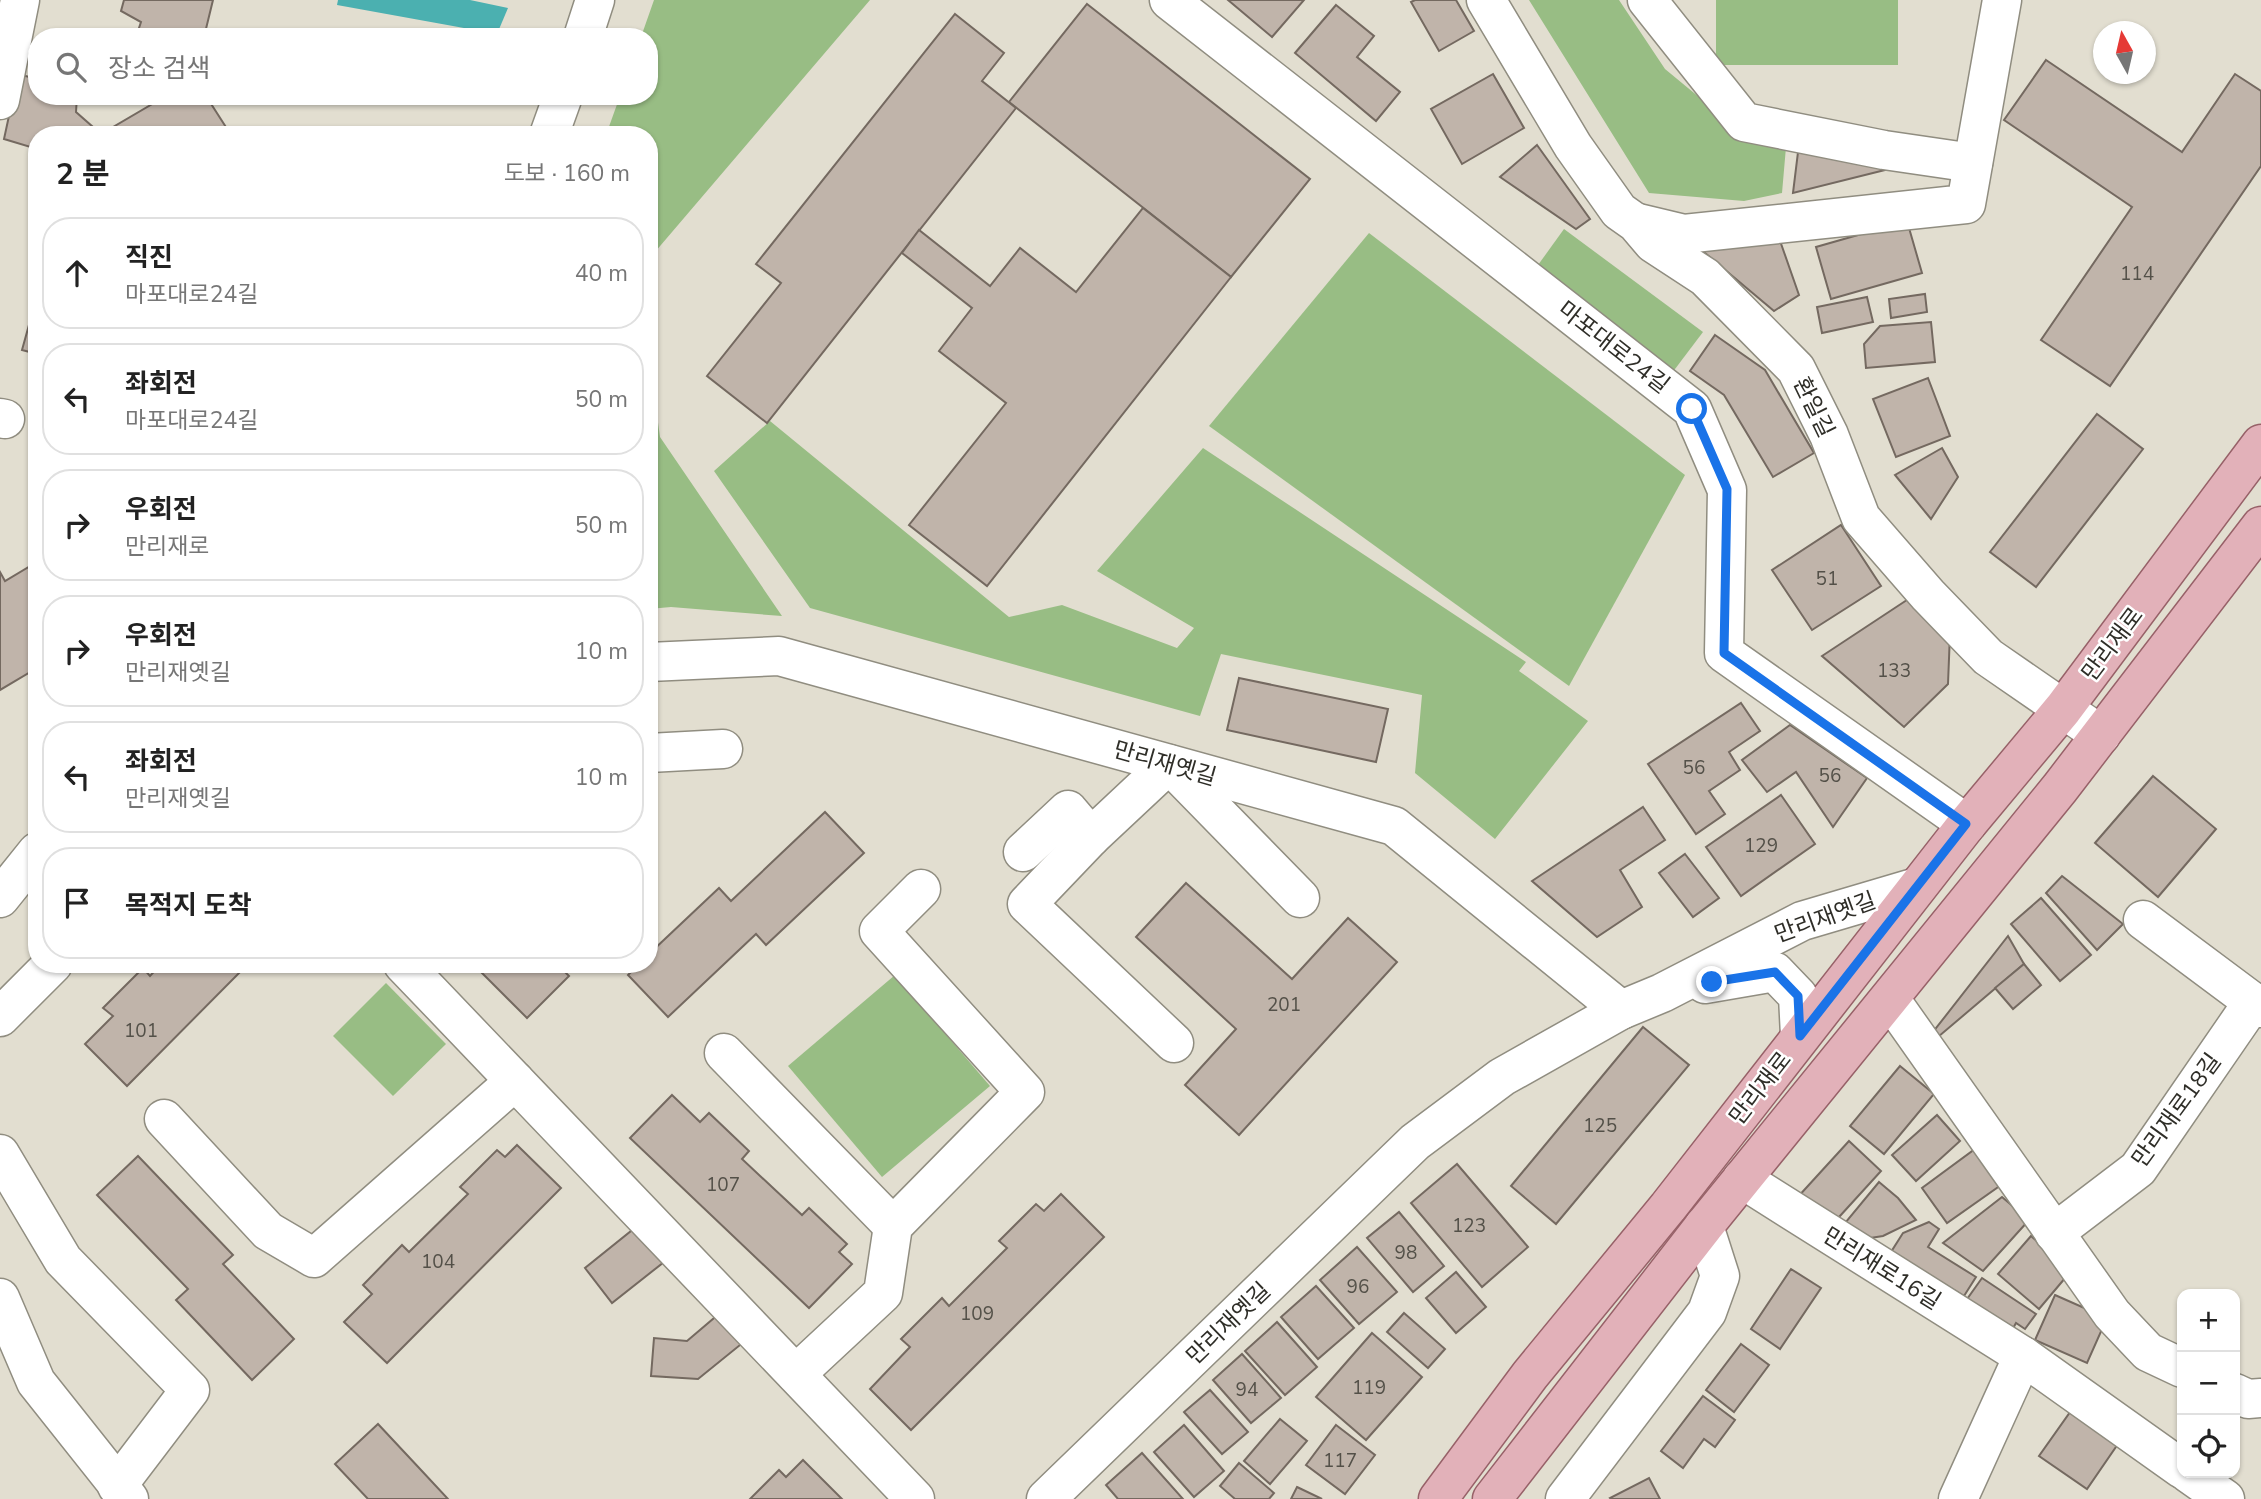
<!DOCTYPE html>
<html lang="ko">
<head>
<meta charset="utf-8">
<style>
	:root { --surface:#fff; --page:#f2f2f2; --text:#222; --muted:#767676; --line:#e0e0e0 }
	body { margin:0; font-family:"Nunito Sans","Noto Sans KR",sans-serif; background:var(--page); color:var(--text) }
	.controls { position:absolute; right:21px; bottom:21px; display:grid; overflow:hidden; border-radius:14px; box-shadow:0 2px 5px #0004 }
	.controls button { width:63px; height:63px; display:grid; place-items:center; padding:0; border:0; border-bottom:2px solid var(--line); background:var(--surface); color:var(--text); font:35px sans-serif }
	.compass { position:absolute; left:2093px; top:21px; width:63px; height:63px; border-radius:50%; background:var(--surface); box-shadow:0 2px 5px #0004; rotate:352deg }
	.stop { position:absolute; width:21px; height:21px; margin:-16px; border:5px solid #1a73e8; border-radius:50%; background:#fff }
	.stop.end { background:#1a73e8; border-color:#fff; box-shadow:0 2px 7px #0008 }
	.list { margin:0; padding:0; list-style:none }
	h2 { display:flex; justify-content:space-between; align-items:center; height:91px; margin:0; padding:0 28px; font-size:30px }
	h2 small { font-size:23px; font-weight:400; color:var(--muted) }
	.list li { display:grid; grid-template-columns:46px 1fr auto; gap:21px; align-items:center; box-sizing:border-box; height:112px; margin:0 14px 14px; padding:0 14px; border:2px solid var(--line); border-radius:28px }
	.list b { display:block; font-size:26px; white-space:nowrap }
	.list p { margin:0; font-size:23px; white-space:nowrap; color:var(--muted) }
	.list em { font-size:23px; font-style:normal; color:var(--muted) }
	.icon { flex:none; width:38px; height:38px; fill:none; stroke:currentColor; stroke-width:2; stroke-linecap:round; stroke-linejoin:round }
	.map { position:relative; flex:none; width:2261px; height:1499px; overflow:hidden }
	.search { position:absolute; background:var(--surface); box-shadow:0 2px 5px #0004; left:28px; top:28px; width:630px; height:77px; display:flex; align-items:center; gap:18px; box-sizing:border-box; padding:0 24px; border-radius:28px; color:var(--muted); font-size:26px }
	.panel { position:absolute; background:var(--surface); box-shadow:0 2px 5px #0004; left:28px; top:126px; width:630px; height:847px; border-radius:28px }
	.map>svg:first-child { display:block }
	.green { fill:#98bd84 }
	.water { fill:#4bb0b0 }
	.building { fill:#c0b4aa; stroke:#746960; stroke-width:2 }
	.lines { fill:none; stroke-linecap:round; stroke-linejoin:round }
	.minor-casing { stroke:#908d80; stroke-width:41 }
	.major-casing { stroke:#976168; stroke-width:41 }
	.minor { stroke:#fff; stroke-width:38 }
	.major { stroke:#e2b1b9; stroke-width:38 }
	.route { stroke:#1a73e8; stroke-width:9 }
	.labels { text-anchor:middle; stroke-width:5; stroke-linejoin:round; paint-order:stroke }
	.number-label { font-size:19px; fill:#535048 }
	.street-label { font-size:23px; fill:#2f2e28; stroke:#fff }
</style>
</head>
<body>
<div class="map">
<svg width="2261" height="1499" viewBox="0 0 2261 1499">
	<rect width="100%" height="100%" fill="#e2ded0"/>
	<g class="green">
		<path d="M654,0h216l-221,259v-124h-43l14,-39h29v-59h-8z"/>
		<path d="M1529,0h90l46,69 69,57 52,21 -4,46 -38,8 -95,-8z"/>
		<rect x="1716" y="0" width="182" height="65"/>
		<path d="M1564,229l139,103 -31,41 -139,-101z"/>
		<path d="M1369,233l316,242 -116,211 -360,-260z"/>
		<path d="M649,357l11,80 122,179 -111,-9 -22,2z"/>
		<path d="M770,421l239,196 53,-12 115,43 17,-20 -97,-57 106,-123 323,214 -7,9 69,50 -93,118 -80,-66 7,-78 -201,-41 -21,62 -390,-108 -96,-137z"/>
		<path d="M895,975l95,111 -108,91 -94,-111z"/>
		<path d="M386,983l60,61 -53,52 -60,-60z"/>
	</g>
	<path class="water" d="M338,0h132l38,8 -11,26 -160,-29z"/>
	<g class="building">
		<path d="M124,0h89l-9,37h-68l5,-15 -20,-11z"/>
		<path d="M1228,0h76l-32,37z"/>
		<path d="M1415,0h41l18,31 -35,20 -28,-49z"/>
		<path d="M1087,4l223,175 -79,98 -222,-175z"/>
		<path d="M1336,5l38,31 -17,21 43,35 -24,29 -81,-68z"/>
		<path d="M955,14l49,39 -22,28 34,27 -249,315 -60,-47 74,-93 -25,-19z"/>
		<path d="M2046,60l136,92 53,-78 26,17v75l-151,220 -69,-46 91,-133 -128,-87z"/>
		<path d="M18,74l19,5v17h40l-1,16 25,22 65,-38h40l25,39h-194v14l-33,-10z"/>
		<path d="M1493,74l31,54 -62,36 -31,-55z"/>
		<path d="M1799,144l94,24 -100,25z"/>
		<path d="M1537,145l53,74 -14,10 -76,-52z"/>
		<path d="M1143,208l88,69 -244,309 -78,-61 97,-122 -67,-52 33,-43 -70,-55 17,-23 71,56 30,-38 56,44z"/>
		<path d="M1907,221l15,52 -91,26 -15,-52z"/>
		<path d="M1778,235l21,60 -25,16 -75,-63z"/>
		<path d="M1925,294l2,18 -36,6 -2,-19z"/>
		<path d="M37,296v58l-15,-4z"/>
		<path d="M1867,297l6,25 -51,11 -5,-26z"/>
		<path d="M1931,322l4,40 -69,6 -2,-24 16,-18z"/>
		<path d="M1715,335l50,35 49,83 -41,24 -49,-82 -34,-24z"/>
		<path d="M1928,378l22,58 -54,21 -23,-58z"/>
		<path d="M2097,414l46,35 -107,138 -46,-35z"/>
		<path d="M1942,448l16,29 -27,42 -36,-44z"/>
		<path d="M1841,525l40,61 -69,44 -40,-60z"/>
		<path d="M37,562v106l-37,22v-118l5,9z"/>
		<path d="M1916,594l34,39 -2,51 -44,43 -82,-71z"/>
		<path d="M1239,678l149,31 -12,53 -149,-32z"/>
		<path d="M1741,703l19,28 -31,21 11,18 -31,21 16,23 -29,20 -48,-70z"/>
		<path d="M1790,725l77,53 -34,49 -37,-55 -29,20 -25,-32z"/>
		<path d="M2153,776l63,53 -58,68 -63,-54z"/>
		<path d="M1781,795l34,49 -74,52 -35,-49z"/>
		<path d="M1643,807l22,33 -45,30 22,37 -45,30 -65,-56z"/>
		<path d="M825,812l39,41 -98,92 -10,-11 -88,83 -40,-42 11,-11h10v-10l70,-66 12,13z"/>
		<path d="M1685,854l34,44 -26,19 -34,-44z"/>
		<path d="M2062,876l61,48 -26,26 -51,-57z"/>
		<path d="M1186,883l106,96 56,-61 49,44 -158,173 -54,-50 51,-56 -100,-92z"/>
		<path d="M2041,898l50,57 -31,26 -49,-57z"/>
		<path d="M2008,936l16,28 -86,73 -5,-5z"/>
		<path d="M161,964h87l-121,122 -42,-42 28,-28 -10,-8 40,-40 7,8z"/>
		<path d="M473,964h84l12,12 -42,42z"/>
		<path d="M2024,964l17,21 -28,24 -18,-21z"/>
		<path d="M1643,1027l46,38 -133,159 -45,-38z"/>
		<path d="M1900,1066l34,28 -50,60 -34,-28z"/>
		<path d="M672,1095l28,27 9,-9 40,38 -7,8 60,56 7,-7 38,36 -8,8 13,12 -43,44 -179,-170z"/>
		<path d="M1937,1115l23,26 -44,40 -24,-26z"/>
		<path d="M1849,1141l32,30 -52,57 -33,-29z"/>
		<path d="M517,1145l44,43 -174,175 -43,-41 28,-28 -9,-9 39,-40 7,7 59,-58 -8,-7 37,-37 8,7z"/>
		<path d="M1975,1149l26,36 -54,38 -25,-35z"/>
		<path d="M138,1156l95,99 -10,9 71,75 -42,41 -76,-80 12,-11 -91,-94z"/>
		<path d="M1457,1164l71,83 -46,40 -71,-84z"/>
		<path d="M1879,1182l19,16 18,22 -33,16 -19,3 -19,-16z"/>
		<path d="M1061,1194l43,43 -193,193 -41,-41 40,-42 -9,-8 41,-41 7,8 58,-58 -8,-7 37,-37 8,7z"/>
		<path d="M2002,1197l27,23 -46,51 -40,-28z"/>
		<path d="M1399,1212l45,54 -31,26 -46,-54z"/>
		<path d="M1929,1222l10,7 -11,18 48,30 -12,19 -73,-44 12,-19z"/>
		<path d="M636,1227l28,35 -52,41 -27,-35z"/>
		<path d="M2031,1236l40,35 -32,38 -41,-35z"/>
		<path d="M1357,1247l40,45 -38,32 -39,-44z"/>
		<path d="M1791,1269l30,19 -41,61 -29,-20z"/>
		<path d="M1456,1272l30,35 -30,26 -30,-35z"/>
		<path d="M1982,1278l54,36 -11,15 -9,-6 -5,9 -46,-30z"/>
		<path d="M1316,1286l38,42 -36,31 -37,-42z"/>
		<path d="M2055,1295l52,23 -20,45 -52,-23z"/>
		<path d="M720,1313l25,28 -47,38 -47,-3 3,-38 33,3z"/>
		<path d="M1404,1313l41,36 -17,19 -41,-36z"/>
		<path d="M1277,1322l40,45 -32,28 -40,-44z"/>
		<path d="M1372,1333l50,44 -56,63 -50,-43z"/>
		<path d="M1741,1344l28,21 -35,47 -28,-22z"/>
		<path d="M1242,1354l39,44 -30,25 -38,-43z"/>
		<path d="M1210,1390l38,42 -26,22 -38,-42z"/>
		<path d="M1703,1396l32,24 -20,27 -11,-8 -21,29 -22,-17z"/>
		<path d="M2073,1408l47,33 -33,48 -48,-33z"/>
		<path d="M1280,1419l27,22 -37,43 -26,-23z"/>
		<path d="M378,1424l43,46 27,29h-80l-33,-35z"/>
		<path d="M1184,1425l40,46 -30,26 -40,-45z"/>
		<path d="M1336,1425l39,30 -30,39 -39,-29z"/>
		<path d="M1142,1453l41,46h-65l-12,-14z"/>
		<path d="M803,1460l39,39h-92l29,-29 7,7z"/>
		<path d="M1239,1463l35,30 -5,6h-34l-15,-13z"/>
		<path d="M1649,1478l11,21h-49l-1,-1z"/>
		<path d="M1297,1487l25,12h-31z"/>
	</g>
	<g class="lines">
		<defs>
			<g id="minor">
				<path d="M1169,0l523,409 35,81 -3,163 243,171"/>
				<path d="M1486,0l87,146 46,65 17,12 17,20 52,34 91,92 33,66 32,83 67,77 60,62 113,78"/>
				<path d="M1647,0l97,122 140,28 89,13"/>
				<path d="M583,37l12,-37"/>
				<path d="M0,100l20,-100"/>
				<path d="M549,135l14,-39"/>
				<path d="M1638,223l46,11 282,-30 36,-204"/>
				<path d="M0,418l5,1"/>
				<path d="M649,662l130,-6 615,170 227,184"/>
				<path d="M649,753l74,-4"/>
				<path d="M1091,837l-64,67 147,139"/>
				<path d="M1023,852l45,-42 23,27 78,-73 131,134"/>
				<path d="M0,898l37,-46"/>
				<path d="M2143,920l118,88"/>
				<path d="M403,964l512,535"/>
				<path d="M1705,984l70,-12 23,24 2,40"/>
				<path d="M1890,999l222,315 36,38 34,16"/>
				<path d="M0,1017l53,-53"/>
				<path d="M724,1053l169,173"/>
				<path d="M164,1119l104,112 46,27 201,-177"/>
				<path d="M0,1154l63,106 127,130 -73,96"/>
				<path d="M1742,1179l281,177 159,113"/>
				<path d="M2054,1233l84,-64 115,-167"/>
				<path d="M0,1298l36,84 93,117"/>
				<path d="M796,1374l87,-81 10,-67 132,-134 -146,-161 42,-42"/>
				<path d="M2235,1393l13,6 13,-1"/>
				<path d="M2188,1473l37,26"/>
				<path d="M1046,1499l369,-357 87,-65 119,-67 41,-17 140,-72 115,-34"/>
				<path d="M1565,1499l142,-187 13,-36 -16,-50"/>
				<path d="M1958,1499l65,-143"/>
			</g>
			<g id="major">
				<path d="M1438,1499l92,-124 138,-168 299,-383 96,-115 198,-265"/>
				<path d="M1492,1499l212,-273 356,-438 201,-262"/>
			</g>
		</defs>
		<use href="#minor" class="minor-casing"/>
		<use href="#major" class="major-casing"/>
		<use href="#minor" class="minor"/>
		<use href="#major" class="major"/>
	</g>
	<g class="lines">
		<path class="route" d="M1692,409l35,80 -3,164 242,171 -166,212 -2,-40 -23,-24 -63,10"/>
	</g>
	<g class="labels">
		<g class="number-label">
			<text x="2137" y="280">114</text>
			<text x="1827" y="585">51</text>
			<text x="1894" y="677">133</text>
			<text x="1694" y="774">56</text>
			<text x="1830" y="782">56</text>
			<text x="1761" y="852">129</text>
			<text x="1284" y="1011">201</text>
			<text x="141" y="1037">101</text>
			<text x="1600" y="1132">125</text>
			<text x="723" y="1191">107</text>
			<text x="1469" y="1232">123</text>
			<text x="1406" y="1259">98</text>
			<text x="438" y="1268">104</text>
			<text x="1358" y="1293">96</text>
			<text x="977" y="1320">109</text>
			<text x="1369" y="1394">119</text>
			<text x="1247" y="1396">94</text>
			<text x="1340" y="1467">117</text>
		</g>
		<g class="street-label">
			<text transform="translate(1614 347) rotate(38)" y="8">마포대로24길</text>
			<text transform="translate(1814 407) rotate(64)" y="8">환일길</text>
			<text transform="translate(2112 644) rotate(-53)" y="8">만리재로</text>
			<text transform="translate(1165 763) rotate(16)" y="8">만리재옛길</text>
			<text transform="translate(1825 917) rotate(-20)" y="8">만리재옛길</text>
			<text transform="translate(1760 1088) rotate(-52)" y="8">만리재로</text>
			<text transform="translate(2176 1110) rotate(-54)" y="8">만리재로18길</text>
			<text transform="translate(1882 1268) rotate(32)" y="8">만리재로16길</text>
			<text transform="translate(1228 1323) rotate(-44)" y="8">만리재옛길</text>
		</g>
	</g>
</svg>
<div class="controls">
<button>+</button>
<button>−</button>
<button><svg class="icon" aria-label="locate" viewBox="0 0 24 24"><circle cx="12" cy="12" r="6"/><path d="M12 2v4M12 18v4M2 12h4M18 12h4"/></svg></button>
</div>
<svg class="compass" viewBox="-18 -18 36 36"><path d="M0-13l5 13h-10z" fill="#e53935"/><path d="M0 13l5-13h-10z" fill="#767676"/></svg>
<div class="stop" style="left:1692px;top:409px"></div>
<div class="stop end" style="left:1712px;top:982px"></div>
<div class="search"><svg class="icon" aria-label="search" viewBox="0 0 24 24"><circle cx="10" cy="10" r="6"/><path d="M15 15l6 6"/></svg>장소 검색</div>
<section class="panel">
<h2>2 분<small>도보 · 160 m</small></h2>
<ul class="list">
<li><svg class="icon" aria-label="ahead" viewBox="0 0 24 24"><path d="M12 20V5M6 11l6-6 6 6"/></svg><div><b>직진</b><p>마포대로24길</p></div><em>40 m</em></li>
<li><svg class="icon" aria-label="left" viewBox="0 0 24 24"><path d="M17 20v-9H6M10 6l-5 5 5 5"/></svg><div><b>좌회전</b><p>마포대로24길</p></div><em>50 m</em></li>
<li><svg class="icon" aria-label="right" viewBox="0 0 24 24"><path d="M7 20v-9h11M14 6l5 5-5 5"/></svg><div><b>우회전</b><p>만리재로</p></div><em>50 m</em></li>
<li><svg class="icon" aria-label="right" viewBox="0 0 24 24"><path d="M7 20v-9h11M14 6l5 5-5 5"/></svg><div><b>우회전</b><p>만리재옛길</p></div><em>10 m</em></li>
<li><svg class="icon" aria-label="left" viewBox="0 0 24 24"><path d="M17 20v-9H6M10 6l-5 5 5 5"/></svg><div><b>좌회전</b><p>만리재옛길</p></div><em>10 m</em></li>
<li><svg class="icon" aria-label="arrive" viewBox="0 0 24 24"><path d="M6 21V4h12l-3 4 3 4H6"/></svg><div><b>목적지 도착</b></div></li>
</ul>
</section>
</div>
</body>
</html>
